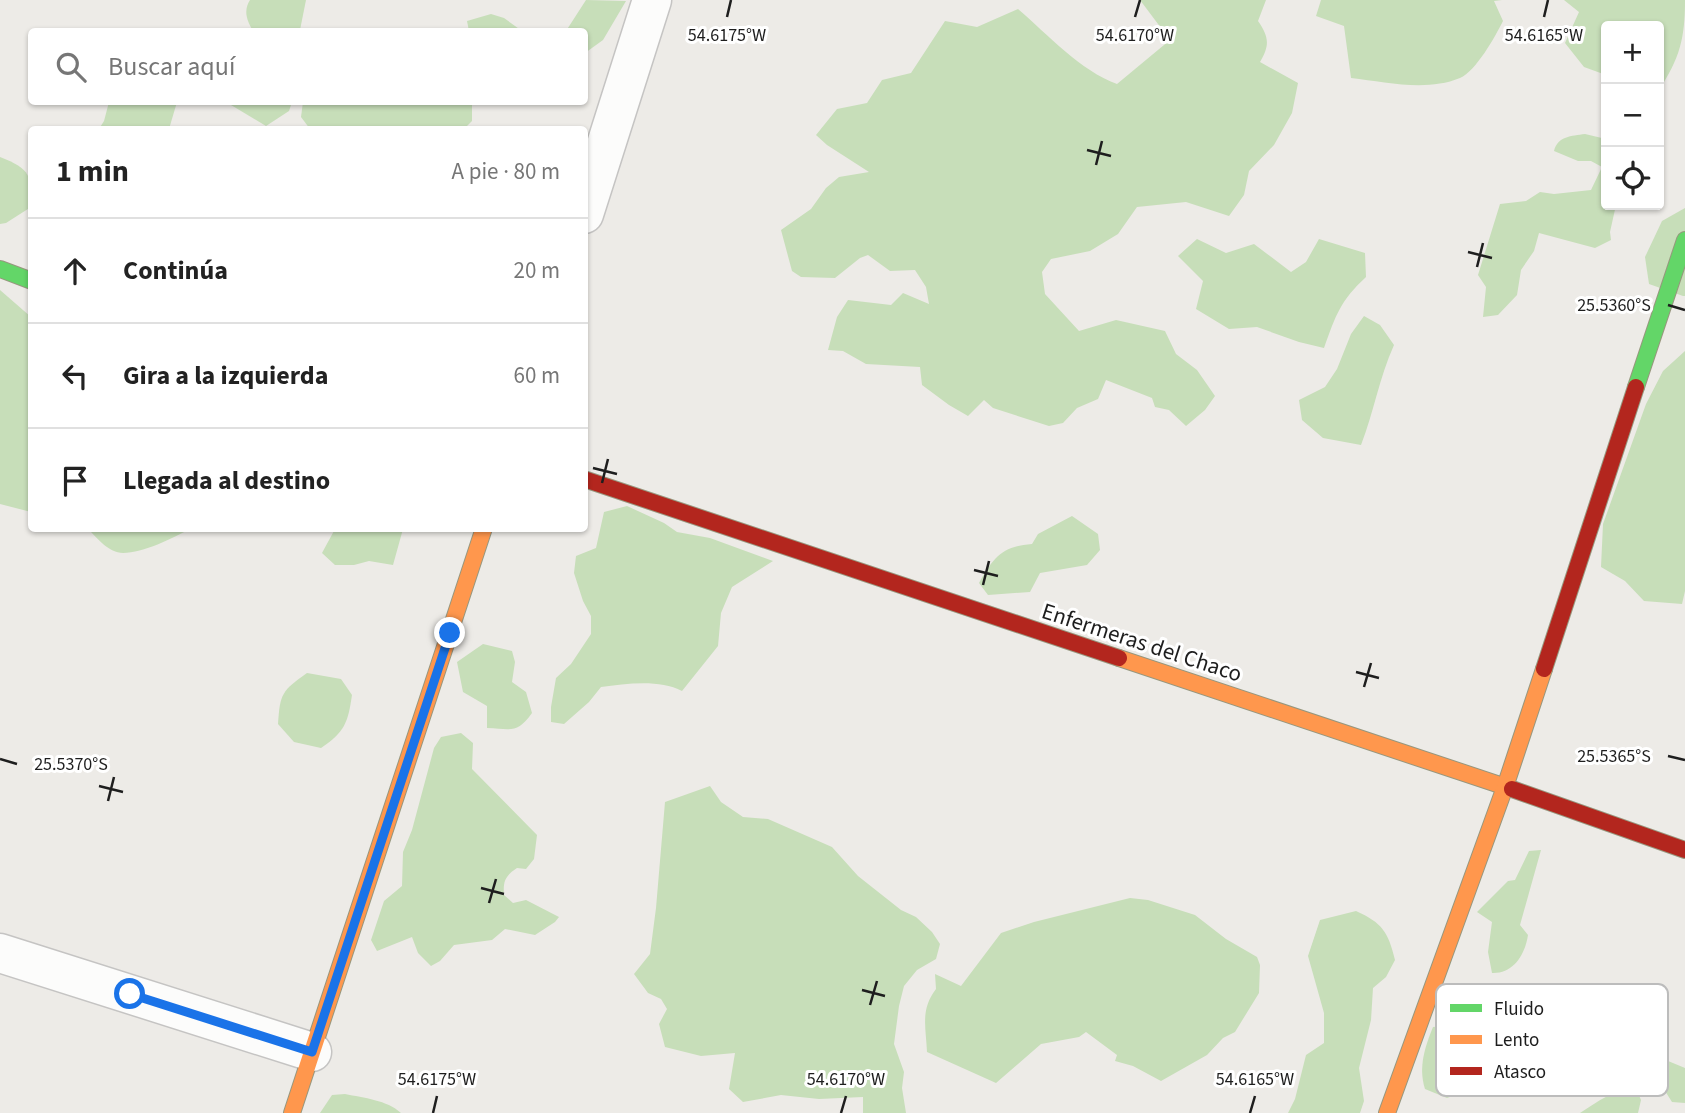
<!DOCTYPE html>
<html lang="es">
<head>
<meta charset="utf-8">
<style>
	:root { --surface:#fff; --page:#f2f2f2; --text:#222; --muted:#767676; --line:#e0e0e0 }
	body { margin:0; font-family:"Source Sans 3",sans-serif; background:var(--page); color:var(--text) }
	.controls { position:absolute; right:21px; top:21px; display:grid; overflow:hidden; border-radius:7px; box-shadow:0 2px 5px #0004 }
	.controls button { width:63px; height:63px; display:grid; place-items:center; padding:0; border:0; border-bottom:2px solid var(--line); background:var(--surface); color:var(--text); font:35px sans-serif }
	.stop { position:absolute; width:21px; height:21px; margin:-16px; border:5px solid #1a73e8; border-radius:50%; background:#fff }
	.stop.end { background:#1a73e8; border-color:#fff; box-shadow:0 2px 7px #0008 }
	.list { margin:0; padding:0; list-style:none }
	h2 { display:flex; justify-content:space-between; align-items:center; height:91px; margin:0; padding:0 28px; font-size:30px }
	h2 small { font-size:23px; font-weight:400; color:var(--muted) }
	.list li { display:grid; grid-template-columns:46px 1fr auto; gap:21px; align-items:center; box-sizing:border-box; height:105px; padding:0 28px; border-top:2px solid var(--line) }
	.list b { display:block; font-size:26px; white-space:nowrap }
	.list em { font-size:23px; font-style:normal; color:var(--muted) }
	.icon { flex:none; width:38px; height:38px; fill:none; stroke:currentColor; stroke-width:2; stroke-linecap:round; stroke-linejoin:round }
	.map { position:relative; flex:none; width:1685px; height:1113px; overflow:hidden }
	.search { position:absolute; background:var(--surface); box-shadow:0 2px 5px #0004; left:28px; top:28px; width:560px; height:77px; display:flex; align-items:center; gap:18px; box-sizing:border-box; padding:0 24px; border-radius:7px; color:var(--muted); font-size:26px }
	.panel { position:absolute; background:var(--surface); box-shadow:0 2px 5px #0004; left:28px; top:126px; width:560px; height:406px; border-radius:7px }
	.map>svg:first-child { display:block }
	.forest { fill:#c7deb9 }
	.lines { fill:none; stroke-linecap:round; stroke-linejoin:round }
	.street-casing { stroke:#c5c4c3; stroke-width:41 }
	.fast-casing { stroke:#97977e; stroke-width:18 }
	.slow-casing { stroke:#97977e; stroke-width:18 }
	.jam-casing { stroke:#97977e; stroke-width:18 }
	.street { stroke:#fcfcfb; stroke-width:38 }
	.fast { stroke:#63d668; stroke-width:16 }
	.slow { stroke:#ff974d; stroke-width:16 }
	.jam { stroke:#b3261e; stroke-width:16 }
	.route { stroke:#1a73e8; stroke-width:9 }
	.ticks { fill:none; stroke:#1e1e1e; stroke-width:2.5 }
	.labels { text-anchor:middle; stroke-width:6; stroke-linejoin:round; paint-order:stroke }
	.street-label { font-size:23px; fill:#1e1e1e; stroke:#fff }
	.key { fill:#fff; stroke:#bcbcbc; stroke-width:2 }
	.key-label { font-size:19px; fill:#1e1e1e }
	.ticks-label { font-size:18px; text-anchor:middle; fill:#1e1e1e; stroke:#fff; stroke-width:6; stroke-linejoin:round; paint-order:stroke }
</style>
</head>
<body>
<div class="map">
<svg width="1685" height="1113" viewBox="0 0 1685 1113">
	<rect width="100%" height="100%" fill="#edebe7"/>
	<g class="forest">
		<path d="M250,0h56l-6,30 -47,1c-6,-10 -10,-20 -3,-31z"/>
		<path d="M586,0l40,1 -23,39 -18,13 -1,-21 -18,-1z"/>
		<path d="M1140,0h126l-8,21c11,16 12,24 2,41l38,21 -6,30 -18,32 -25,26 -5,24 -15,21 -43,-14 -49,5 -19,27 -28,17 -39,8 -9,13 3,22 34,37 37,-11 49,11 11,23 21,16 18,26 -10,14 -19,16 -17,-16 -14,-3 -3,-9 -46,-18 -8,19 -21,9 -14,15 -14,3 -56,-18 -9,-8 -16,16 -19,-11 -27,-20 -2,-18 -54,-3 -23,-13 -15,-1 9,-33 11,-17 43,5 12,-12 26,11 -3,-17 -11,-17 -25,1 -22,-16 -8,3 -25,20 -34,-1 -9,-6 -11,-41 30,-21 15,-21 13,-11 30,-5 -42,-27 -11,-10 21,-26 30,-6 15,-23 29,-7 34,-52 32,6 41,-18c29,25 63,62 99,75l53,-44z"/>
		<path d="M1321,0h181l-8,1 9,20c-8,16 -27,50 -43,57 -34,14 -74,4 -109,0l-7,-52 -28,-10z"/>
		<path d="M1564,0h121c0,38 -5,58 -26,90v-64h-53v49l-22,-8 -19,-24 14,-31z"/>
		<path d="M491,14l13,4 18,13h-53l-2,-10z"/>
		<path d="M109,102h68l-8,27h-70l5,-8z"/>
		<path d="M226,102h66l-3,9 -23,15z"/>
		<path d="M303,102h169v19l-8,8h-154l-9,-12z"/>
		<path d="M1585,134l21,5v66h10l-6,27 1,8 -16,8 -56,-15 -5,18 -13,19 -4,25 -19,20 -15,2 3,-30 -8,-12 22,-71 26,-3 14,-9 14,2 37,-4 11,-23 -11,-6h-13l-24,-10c4,-15 17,-15 31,-17z"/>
		<path d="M0,157c31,12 32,19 31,50l-25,16 -6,1z"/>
		<path d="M1685,208v88h-2l-34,-12 -4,-27 17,-36z"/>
		<path d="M1197,239l29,14 28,-9 37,28 15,-10 13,-23 46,14 1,24c-26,24 -30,38 -42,71l-25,-6 -42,-15 -28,2 -33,-20 7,-28 -25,-25z"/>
		<path d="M0,290l31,27v195l-31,-8z"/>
		<path d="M1364,316l16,9 14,20c-15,33 -20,67 -33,100l-38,-7 -21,-18 -3,-20 26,-13 12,-18 14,-35z"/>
		<path d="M1685,351v240l-3,13 -38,-3 -19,-20 -24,-14 2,-43 43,-120 17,-33z"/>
		<path d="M627,506l37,17 13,9 33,6 63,23 -41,26 -11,26 -3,33 -36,45c-23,-12 -56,-7 -81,-4l-12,15 -25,22 -13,-2v-15l5,-29 15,-14 20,-30v-18l-8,-15 -9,-28 2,-17 20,-8 8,-36z"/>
		<path d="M1072,516l26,18 2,16 -13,15 -47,8 -10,19 -42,3 -9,-12c14,-25 23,-37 53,-39l6,-10z"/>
		<path d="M88,529h102c-17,9 -47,24 -67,24 -14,0 -26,-15 -35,-24z"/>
		<path d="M335,529h68l-10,36 -24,-4 -15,4h-19l-13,-12z"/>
		<path d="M483,644l29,7 3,11 -3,20 14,10 6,21c-15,21 -21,16 -45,15v-22l-24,-14 -6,-30z"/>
		<path d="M307,673l34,6 11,16c-4,27 -7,37 -31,53l-27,-6 -16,-18c2,-31 4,-33 29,-51z"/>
		<path d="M461,733l12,10 -1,26 65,66 -3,24 -8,10 -9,-1c-12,8 -14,13 -13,27l9,8 13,-3 33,17 -4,5 -20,13 -30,-6 -13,11 -38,5 -14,16 -9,5 -13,-13 -6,-16 -35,14 -6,-11 13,-39 18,-15 1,-34 9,-22 22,-82 7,-11z"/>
		<path d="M710,786l11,16 22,15 25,2 64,28 26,29 43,34 15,7 16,15 8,12 -4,15 -19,11 -13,16 -5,20 -5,38 10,28 -2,16 4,25h-43v-16l-44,2 -38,-4 -38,7 -14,-13 6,-36 -34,3 -36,-9 -6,-23 8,-15 -6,-10 -13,-6 -14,-19 16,-20 6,-46 9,-106z"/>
		<path d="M1541,850l-21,75 8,10c-3,20 -15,39 -36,38l-4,-21 4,-30 -15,-10 31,-31 7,-1 14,-29z"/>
		<path d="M1130,898l18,2 47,15 31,24 31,18 3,8 -1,28 -24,39 -12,6 -16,17 -46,26 -28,-15 -18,-5 2,-6 -31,-23 -7,5 -38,7 -45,39 -69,-31c-1,-25 -7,-42 9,-63l-1,-15 26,12 40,-53 33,-11z"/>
		<path d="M1356,911c26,12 32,20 39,49l-9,17 -13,11 -2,32 -12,48 5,33 -4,12h-72l7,-14 11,-44 18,-12v-30l-16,-57 12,-36z"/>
		<path d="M1644,985l-17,59 58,24v35l-13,-1 -12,-19 -14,3 -13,-5 -11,-20 -15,1 -10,-10 -4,-11 -19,-7 -31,2c-10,-14 -15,-27 -14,-44l31,3 10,7 18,1 5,-13 14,8 5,-9h21z"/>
		<path d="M1456,1025c31,1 50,18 41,50l-17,11 -33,12 -22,-9c-7,-22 0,-42 8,-62z"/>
		<path d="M1637,1091l4,9 -3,13h-58c24,-15 27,-21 57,-22z"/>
		<path d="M345,1094c19,4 42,6 56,19h-81l12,-18z"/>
	</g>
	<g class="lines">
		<defs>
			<g id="street">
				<path d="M584,214l68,-214"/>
				<path d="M0,953l312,99"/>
			</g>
			<g id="fast">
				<path d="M0,269l32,12"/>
				<path d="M1636,387l49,-147"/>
			</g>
			<g id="slow">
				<path d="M1119,658l393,131"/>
				<path d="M292,1113l192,-585"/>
				<path d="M1387,1113l118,-326 39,-118"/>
			</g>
			<g id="jam">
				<path d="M584,479l535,179"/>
				<path d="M1544,669l92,-282"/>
				<path d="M1512,789l173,61"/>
			</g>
		</defs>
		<use href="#street" class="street-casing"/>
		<use href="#fast" class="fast-casing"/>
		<use href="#slow" class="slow-casing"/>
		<use href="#jam" class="jam-casing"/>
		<use href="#street" class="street"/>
		<use href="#fast" class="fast"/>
		<use href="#slow" class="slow"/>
		<use href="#jam" class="jam"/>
	</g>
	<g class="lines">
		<path class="route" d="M130,994l182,58 138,-419"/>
	</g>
	<path class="ticks" d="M727,17l4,-17M1135,17l5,-17M1544,17l4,-17M1087,150l24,6M1096,165l6,-24M1468,252l24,6M1477,267l6,-24M1668,305l17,5M593,468l24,6M602,483l6,-24M974,570l24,6M983,585l6,-24M1356,672l23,6M1364,687l7,-24M1668,756l17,4M0,759l17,5M99,786l24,6M108,801l6,-24M481,888l23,6M489,903l7,-24M862,990l23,6M870,1005l7,-24M433,1113l4,-17M841,1113l5,-17M1250,1113l5,-17"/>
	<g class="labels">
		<g class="street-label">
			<text transform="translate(1142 642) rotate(18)" y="8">Enfermeras del Chaco</text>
		</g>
	</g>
	<rect x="1436" y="984" width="232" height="112" rx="10" class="key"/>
	<rect x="1450" y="1004" width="32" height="8" fill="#63d668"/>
	<rect x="1450" y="1035" width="32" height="9" fill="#ff974d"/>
	<rect x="1450" y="1067" width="32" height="8" fill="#b3261e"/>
	<g class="key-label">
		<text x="1494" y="1015">Fluido</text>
		<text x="1494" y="1046">Lento</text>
		<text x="1494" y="1078">Atasco</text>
	</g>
	<g class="ticks-label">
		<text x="727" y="41">54.6175°W</text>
		<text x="1135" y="41">54.6170°W</text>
		<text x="1544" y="41">54.6165°W</text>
		<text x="1614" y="311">25.5360°S</text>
		<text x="1614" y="762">25.5365°S</text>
		<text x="71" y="770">25.5370°S</text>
		<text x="437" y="1085">54.6175°W</text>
		<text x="846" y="1085">54.6170°W</text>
		<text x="1255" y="1085">54.6165°W</text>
	</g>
</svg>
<div class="controls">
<button>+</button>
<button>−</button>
<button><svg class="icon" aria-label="locate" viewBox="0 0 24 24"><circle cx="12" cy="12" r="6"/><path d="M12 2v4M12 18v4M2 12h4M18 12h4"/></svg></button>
</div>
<div class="stop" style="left:130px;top:994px"></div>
<div class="stop end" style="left:450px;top:633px"></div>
<div class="search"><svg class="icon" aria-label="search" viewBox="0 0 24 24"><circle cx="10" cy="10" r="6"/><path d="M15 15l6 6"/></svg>Buscar aquí</div>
<section class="panel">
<h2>1 min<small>A pie · 80 m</small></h2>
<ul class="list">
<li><svg class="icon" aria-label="ahead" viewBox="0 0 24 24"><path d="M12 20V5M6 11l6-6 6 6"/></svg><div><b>Continúa</b></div><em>20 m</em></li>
<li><svg class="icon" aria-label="left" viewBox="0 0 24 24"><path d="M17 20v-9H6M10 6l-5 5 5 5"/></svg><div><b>Gira a la izquierda</b></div><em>60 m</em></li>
<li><svg class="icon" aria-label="arrive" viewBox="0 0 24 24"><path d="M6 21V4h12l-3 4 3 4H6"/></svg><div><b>Llegada al destino</b></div></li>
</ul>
</section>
</div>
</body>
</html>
